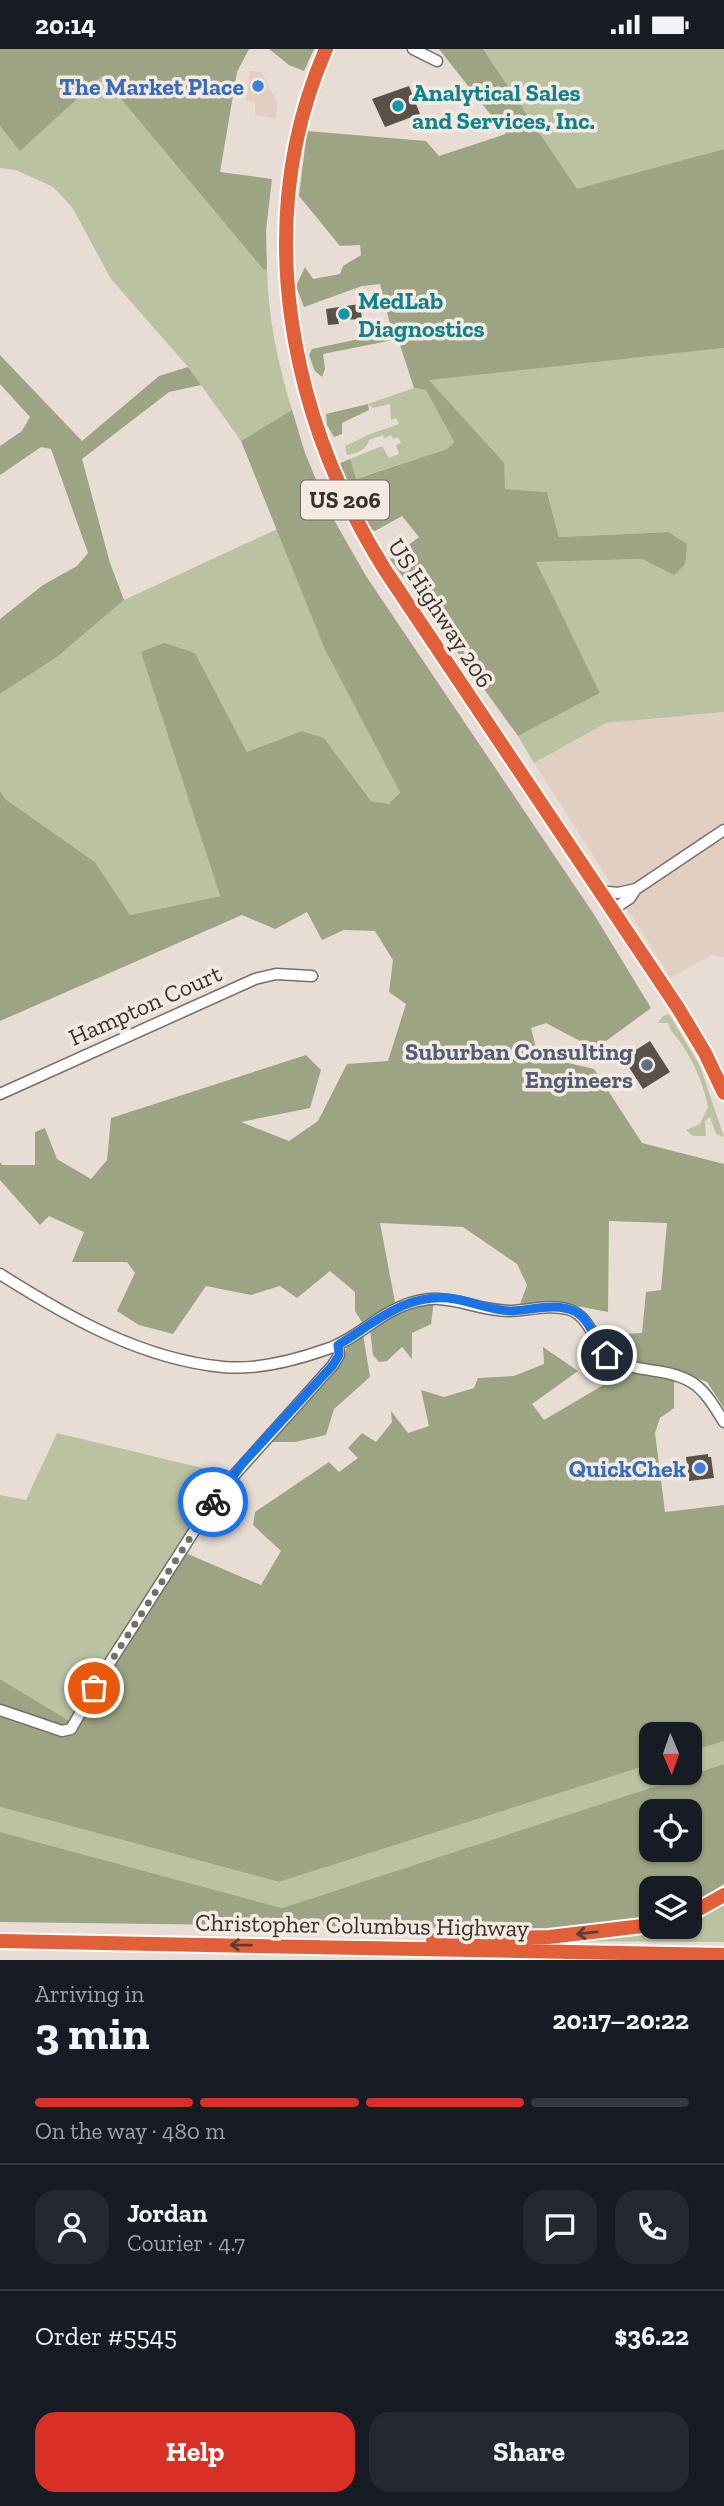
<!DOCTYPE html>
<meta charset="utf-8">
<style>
body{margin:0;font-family:"Zilla Slab",serif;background:#242831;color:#f1f3f6;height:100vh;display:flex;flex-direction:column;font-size:26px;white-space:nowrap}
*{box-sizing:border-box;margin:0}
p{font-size:23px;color:#9ea1a6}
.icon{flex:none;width:38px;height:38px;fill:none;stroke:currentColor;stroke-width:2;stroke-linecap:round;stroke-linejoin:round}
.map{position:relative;height:1911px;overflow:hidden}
.side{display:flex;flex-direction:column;background:#171b24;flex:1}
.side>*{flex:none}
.needle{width:46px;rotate:178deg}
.fabs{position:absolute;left:639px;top:1673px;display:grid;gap:14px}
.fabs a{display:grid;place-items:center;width:63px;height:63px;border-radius:14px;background:#171b24;box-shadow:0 2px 5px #0004;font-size:35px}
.pin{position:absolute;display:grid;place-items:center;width:60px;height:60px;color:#fff;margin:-30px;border:4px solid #fff;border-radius:50%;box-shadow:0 2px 7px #0007}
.courier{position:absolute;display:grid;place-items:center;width:70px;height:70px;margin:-35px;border:5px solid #1a73e8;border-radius:50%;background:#fff;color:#222;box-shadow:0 2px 9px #0007}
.headline em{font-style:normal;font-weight:700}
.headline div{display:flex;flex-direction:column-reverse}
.headline{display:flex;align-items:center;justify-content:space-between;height:119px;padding:0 35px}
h1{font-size:46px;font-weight:700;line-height:52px}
.bar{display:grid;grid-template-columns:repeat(4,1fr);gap:10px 7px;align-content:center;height:84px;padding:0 35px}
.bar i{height:9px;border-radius:5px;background:#363941}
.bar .active{background:#d93025}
.bar p{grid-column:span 4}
.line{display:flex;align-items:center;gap:18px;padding:0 35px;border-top:2px solid #363941}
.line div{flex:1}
.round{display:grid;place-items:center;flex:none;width:74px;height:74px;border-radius:21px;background:#242831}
.primary-button{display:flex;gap:14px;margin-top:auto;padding:14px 35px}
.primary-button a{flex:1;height:80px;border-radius:21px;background:#d93025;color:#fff;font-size:28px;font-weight:700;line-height:80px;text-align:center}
.primary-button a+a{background:#242831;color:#f1f3f6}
.status{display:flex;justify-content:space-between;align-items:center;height:49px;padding:0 35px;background:#171b24;direction:ltr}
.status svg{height:19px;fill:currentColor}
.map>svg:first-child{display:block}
.built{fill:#e1d0c2}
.green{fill:#bbc2a2}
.forest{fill:#9ca483;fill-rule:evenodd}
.building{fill:#5a5149}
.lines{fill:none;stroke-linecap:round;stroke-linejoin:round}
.minor-casing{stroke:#786e67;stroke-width:13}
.highway-casing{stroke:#fff;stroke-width:18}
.minor{stroke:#fff;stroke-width:10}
.highway{stroke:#e26039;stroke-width:14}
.oneway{stroke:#613e32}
.done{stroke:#746e69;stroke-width:7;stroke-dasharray:0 12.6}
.route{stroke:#1a73e8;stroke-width:9}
.shop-dot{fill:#3f7fe0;stroke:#f5eae1;stroke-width:2.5}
.culture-dot{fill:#0f9aa8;stroke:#f5eae1;stroke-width:2.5}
.service-dot{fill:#5c6f8a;stroke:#f5eae1;stroke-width:2.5}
.labels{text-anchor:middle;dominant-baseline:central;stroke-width:7;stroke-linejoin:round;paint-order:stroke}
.shield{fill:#f5eae1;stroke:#6f6964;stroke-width:2}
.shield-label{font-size:23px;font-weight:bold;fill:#36322f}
.shop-label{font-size:24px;font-weight:bold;fill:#366cbe;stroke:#f5eae1;text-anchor:end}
.culture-label{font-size:24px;font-weight:bold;fill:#0d838f;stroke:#f5eae1;text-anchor:start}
.street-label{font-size:24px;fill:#36322f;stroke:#f5eae1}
.service-label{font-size:24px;font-weight:bold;fill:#4e5e75;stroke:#f5eae1;text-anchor:end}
</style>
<div class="status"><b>20:14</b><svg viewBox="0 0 49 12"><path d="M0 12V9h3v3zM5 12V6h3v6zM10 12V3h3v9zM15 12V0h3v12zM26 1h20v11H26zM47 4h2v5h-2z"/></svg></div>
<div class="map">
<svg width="724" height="1911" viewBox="0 0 724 1911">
<rect width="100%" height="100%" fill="#e7ddd4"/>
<path class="built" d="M250 22 261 23 277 53 276 70 255 66V53L246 51Z
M724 663V908L711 906 671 929 534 714 606 674Z"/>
<path class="green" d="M483 0H724V100L577 141Z
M102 26 264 220H267C268 268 278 315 292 361L241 392 188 318 111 230 72 158 53 138 16 121 0 119V77L20 101Z
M724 299V663L606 674 534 714 518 687 600 644 535 513 642 510 674 526 668 483 559 488 547 443 505 440 428 330Z
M414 339 426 341 454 393 447 400 355 430 350 410 382 397 389 409 399 405 396 396 401 394 398 388 393 390 391 386 384 389 383 386 369 391C366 401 358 404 347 406L345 397 370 385 399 375 396 369 391 371 390 355 373 359 368 355Z
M277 480 325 601 400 742 389 756 371 752 324 689 302 682 247 703 195 604 142 603 220 847 130 866 95 813 4 750 0 742V645L57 608 124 551Z
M669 965 700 1017 724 1088 716 1085 710 1068 705 1072 706 1087H693L686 1081 700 1075 708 1058C704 1036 694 1014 683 997 678 988 671 985 668 974H658L663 967Z
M57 1384 235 1427 68 1671 0 1630V1446L26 1451Z
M724 1692V1715L282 1859 0 1783V1758L279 1833 651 1715V1724H690V1703Z
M724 1850V1893L530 1892 661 1878H690V1869Z"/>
<path class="forest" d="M0 0H249L237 23 220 123 272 130 266 181 267 220 264 221 102 27 20 102 0 77Z
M269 0H314L304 22 289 16Z
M439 0H483L577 140 724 100V299L429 331 504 414 505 440 547 443 559 488 668 483 687 495 685 515 674 526 642 510 536 513 600 644 518 687 390 510 419 488 402 467 375 482 370 480 342 434 336 416 350 410 356 430 447 400 454 393 426 341 414 339 398 290 323 305 325 320 322 328 315 322 309 306 312 300 392 283 380 235 362 237 304 258 296 237 305 218 313 230 340 225 343 217 361 206 360 196 340 197 299 147 307 82 426 92 439 107 506 85Z
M0 306 82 392 159 327 188 318 201 336 169 343 82 410 110 514 124 551 57 608 0 645V570L43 536 77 517 88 504 51 400 41 398 0 426V397L22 382 30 368 0 335Z
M368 355 369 361 342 374V385L334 388 327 376 326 365Z
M292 361 305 404 330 464 366 527 595 867 651 959 595 1000 546 974 531 979 538 1007 594 1020 642 1094 724 1115V1359L707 1333 674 1321V1359L660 1369 655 1384 665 1463 724 1456V1692L690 1703V1685H651V1715L279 1833 0 1758V1630L68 1671 183 1503 261 1536 281 1502 253 1476 255 1463 329 1413 339 1423 358 1409 348 1399 362 1384 376 1393 392 1373 391 1362 408 1384 429 1377 421 1341 444 1348 474 1339 478 1329 514 1327 544 1315 543 1298 578 1322 532 1355 544 1371 634 1318 603 1286 642 1284 646 1243 661 1241 667 1174 609 1172 608 1263 556 1253 519 1258 527 1236 517 1215 463 1178 380 1174 395 1253 362 1273 355 1262V1243L330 1222 297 1249 280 1237 251 1246 206 1237 173 1285 139 1276 117 1262 135 1224 127 1213H72L84 1183 49 1167 40 1176 0 1131V1113L2 1116H35V1083L45 1079 57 1110 91 1130 107 1111 111 1069 306 1006 321 1021 310 1059 241 1073 289 1092 318 1072 347 1015 388 1012 406 955 389 943 393 911 375 882 344 881 322 891 307 863 275 880 242 866 0 972V742L5 750 95 813 130 866 220 847 141 603 164 594 195 604 247 703 302 682 324 689 371 752 389 755 400 743 325 601 241 392Z
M434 1252 431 1275 412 1284V1310L402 1298 387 1312 379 1313 373 1306 370 1280 401 1262Z
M363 1285 370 1328 334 1360 326 1386 295 1393H269L336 1321 350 1292Z
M724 1715V1835L690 1857V1839H651V1869L646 1871 547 1880 0 1873V1783L282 1859ZM651 1762H690V1801H651Z"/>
<path class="building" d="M409 37 420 65 385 78 372 50Z
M360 255 362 270 338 271 339 275 328 276 326 260Z
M650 992 670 1023 643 1040 623 1009Z
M708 1405V1408H711L714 1429 689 1432 686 1408Z"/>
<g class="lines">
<defs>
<path id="minor" d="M413 0 437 12
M599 842 618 844 636 840 724 781
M612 861 630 849 636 840
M0 1045 255 930 276 925 312 927
M0 1225C68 1268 141 1310 223 1318 256 1321 296 1311 327 1300 354 1291 374 1269 400 1258 446 1238 466 1261 509 1262 527 1262 548 1255 567 1260 593 1266 594 1303 620 1314 632 1319 644 1320 656 1322 697 1328 704 1341 724 1373
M0 1661 62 1682 71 1680 107 1618 219 1443 333 1316 339 1306 338 1296"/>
<path id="highway" d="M326 0C251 172 288 366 385 521L678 959 705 1004 724 1044
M690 1865 724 1846
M433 1891 549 1888 651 1876
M0 1892 724 1906"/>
</defs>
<use href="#minor" class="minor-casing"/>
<use href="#highway" class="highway-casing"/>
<use href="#minor" class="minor"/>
<use href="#highway" class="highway"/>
</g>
<defs><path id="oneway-shaft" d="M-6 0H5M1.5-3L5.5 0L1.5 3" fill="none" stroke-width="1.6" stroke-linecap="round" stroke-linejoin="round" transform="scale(1.75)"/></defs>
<g class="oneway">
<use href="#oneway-shaft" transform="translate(587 1884) rotate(174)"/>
<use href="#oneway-shaft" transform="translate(241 1896) rotate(-179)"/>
</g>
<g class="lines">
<path class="done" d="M94 1639 213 1453"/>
<path class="route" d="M213 1453 243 1414 333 1316 339 1306 338 1296C375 1274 407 1242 455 1250 474 1253 492 1262 512 1262 532 1261 557 1253 576 1263 590 1271 596 1294 607 1306"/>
</g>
<g class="shop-dot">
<circle cx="258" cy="37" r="7"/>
<circle cx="700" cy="1419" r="7"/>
</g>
<g class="culture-dot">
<circle cx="398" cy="57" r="7"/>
<circle cx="344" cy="265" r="7"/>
</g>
<circle class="service-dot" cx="647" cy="1016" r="7"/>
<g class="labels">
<rect class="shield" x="301" y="431.5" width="88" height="39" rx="5"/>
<g class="shield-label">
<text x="345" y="451">US 206</text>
</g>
<g class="shop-label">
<text x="244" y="37">The Market Place</text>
<text x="686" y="1419">QuickChek</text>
</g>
<g class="culture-label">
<text x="412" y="43">Analytical Sales<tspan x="412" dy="28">and Services, Inc.</tspan></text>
<text x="358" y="251">MedLab<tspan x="358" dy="28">Diagnostics</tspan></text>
</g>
<g class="street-label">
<text transform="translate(441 564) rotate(57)">US Highway 206</text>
<text transform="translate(145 956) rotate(-24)">Hampton Court</text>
<text transform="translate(362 1876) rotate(1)">Christopher Columbus Highway</text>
</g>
<g class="service-label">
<text x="633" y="1002">Suburban Consulting<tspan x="633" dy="28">Engineers</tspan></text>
</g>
</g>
</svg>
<div class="fabs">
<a><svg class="needle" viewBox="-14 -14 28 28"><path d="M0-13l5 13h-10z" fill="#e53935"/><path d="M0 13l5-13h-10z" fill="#9ea1a6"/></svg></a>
<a><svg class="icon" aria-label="locate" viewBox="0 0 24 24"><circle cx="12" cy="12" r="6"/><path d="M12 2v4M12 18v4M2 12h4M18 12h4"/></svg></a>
<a><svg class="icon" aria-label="layers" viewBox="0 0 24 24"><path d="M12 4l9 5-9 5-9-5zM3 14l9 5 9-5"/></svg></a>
</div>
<div class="pin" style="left:94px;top:1639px;background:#ea580c"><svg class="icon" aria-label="bag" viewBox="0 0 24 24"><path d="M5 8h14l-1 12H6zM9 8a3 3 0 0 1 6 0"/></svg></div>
<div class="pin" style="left:607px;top:1306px;background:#1f2937"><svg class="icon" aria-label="home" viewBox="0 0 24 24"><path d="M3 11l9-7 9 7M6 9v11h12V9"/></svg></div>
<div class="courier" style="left:213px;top:1453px"><svg class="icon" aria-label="bike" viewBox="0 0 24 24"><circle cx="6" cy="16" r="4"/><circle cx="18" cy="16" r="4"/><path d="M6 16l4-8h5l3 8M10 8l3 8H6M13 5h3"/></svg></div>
</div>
<section class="side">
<div class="headline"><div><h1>3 min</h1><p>Arriving in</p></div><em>20:17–20:22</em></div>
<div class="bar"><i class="active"></i><i class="active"></i><i class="active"></i><i></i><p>On the way · 480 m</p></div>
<div class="line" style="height:126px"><a class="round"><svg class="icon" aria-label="person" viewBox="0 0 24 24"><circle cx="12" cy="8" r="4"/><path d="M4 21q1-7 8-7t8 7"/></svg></a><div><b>Jordan</b><p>Courier · 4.7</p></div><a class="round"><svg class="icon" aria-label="chat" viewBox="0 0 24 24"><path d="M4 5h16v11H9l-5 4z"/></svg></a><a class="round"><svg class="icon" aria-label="phone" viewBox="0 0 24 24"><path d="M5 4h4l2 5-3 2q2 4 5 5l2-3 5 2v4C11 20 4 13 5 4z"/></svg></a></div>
<div class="line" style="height:91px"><div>Order #5545</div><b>$36.22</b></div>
<div class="primary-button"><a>Help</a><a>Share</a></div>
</section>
